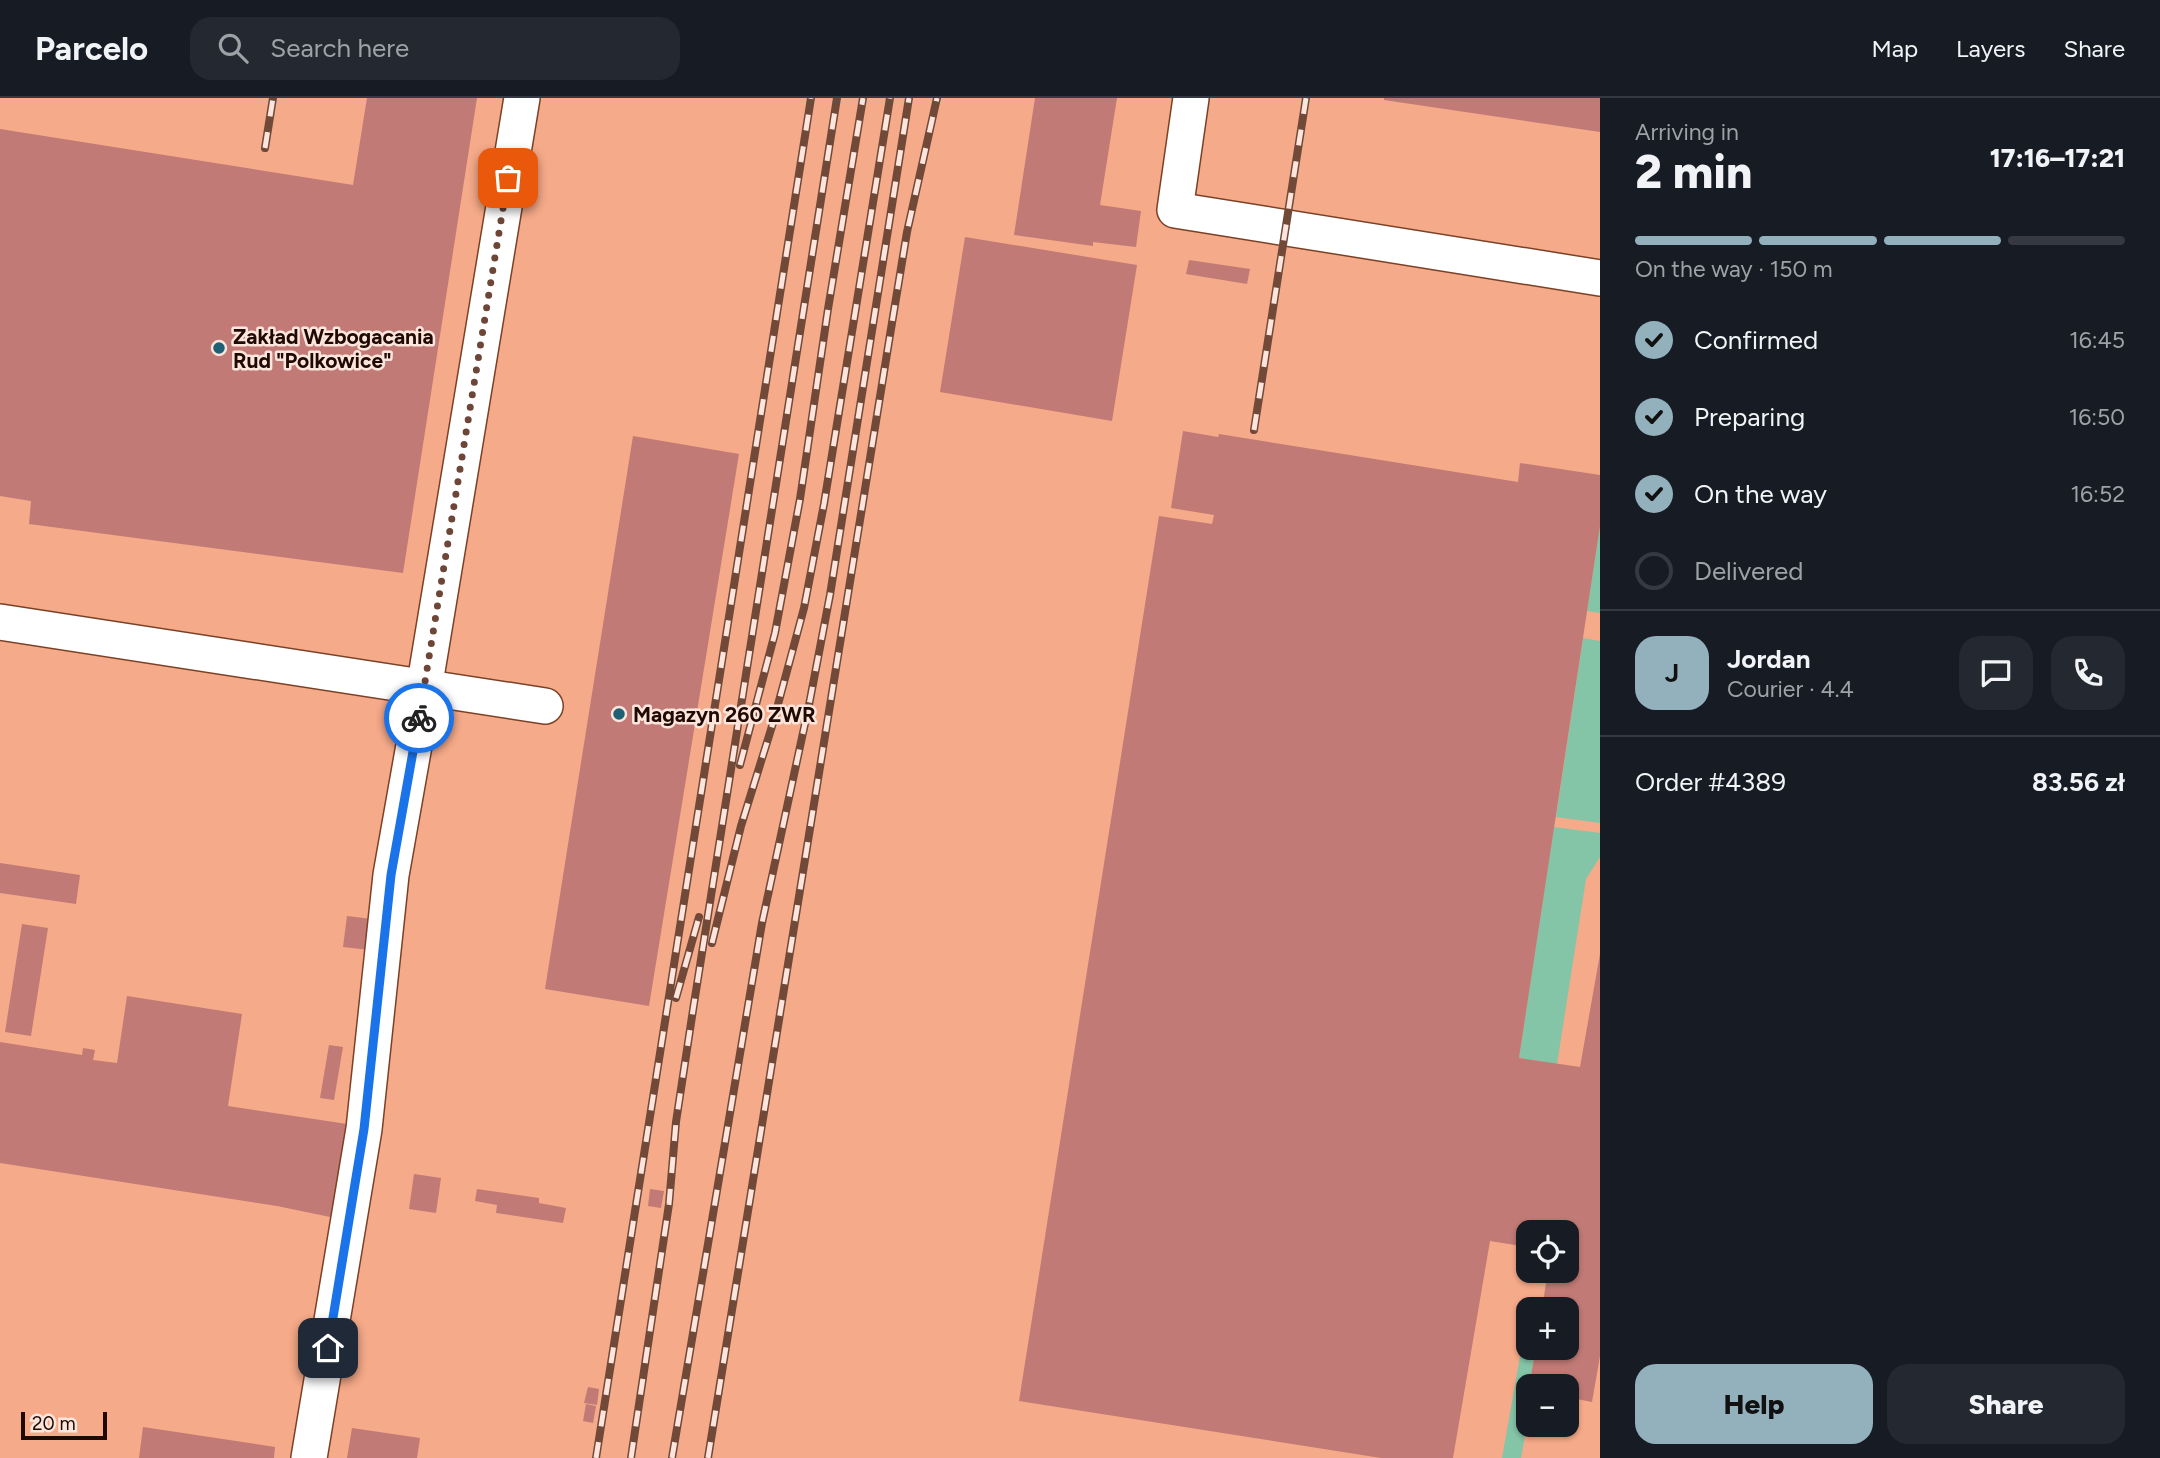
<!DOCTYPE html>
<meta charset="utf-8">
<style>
body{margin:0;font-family:Figtree,sans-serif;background:#242831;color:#f1f3f6;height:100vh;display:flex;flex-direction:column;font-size:26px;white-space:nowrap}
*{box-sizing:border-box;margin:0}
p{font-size:23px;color:#9ea1a6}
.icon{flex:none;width:38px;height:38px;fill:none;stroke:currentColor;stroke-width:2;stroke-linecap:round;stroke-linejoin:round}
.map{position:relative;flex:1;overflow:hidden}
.panel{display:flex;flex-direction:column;background:#171b24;width:560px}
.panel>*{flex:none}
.tools{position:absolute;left:1516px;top:1122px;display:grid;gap:14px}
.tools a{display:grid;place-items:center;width:63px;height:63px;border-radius:14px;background:#171b24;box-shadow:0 2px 5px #0004;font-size:35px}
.scale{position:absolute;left:21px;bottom:18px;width:86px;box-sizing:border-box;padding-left:7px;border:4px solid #200901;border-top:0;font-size:19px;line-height:24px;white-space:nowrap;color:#200901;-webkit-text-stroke:5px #fbe5dc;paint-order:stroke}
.pin{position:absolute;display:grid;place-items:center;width:60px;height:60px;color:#fff;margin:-30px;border-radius:14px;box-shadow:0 4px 10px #0006}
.courier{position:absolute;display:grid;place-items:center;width:70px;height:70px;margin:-35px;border:5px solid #1a73e8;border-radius:50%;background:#fff;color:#222;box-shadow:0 2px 9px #0007}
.summary em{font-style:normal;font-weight:800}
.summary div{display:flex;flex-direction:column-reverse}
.summary{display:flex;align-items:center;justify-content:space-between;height:119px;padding:0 35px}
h1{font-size:46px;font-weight:800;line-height:52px}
.bar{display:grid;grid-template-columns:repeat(4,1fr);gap:10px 7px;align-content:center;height:84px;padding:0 35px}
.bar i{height:9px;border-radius:5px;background:#363941}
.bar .on{background:#93b1bc}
.bar p{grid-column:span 4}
.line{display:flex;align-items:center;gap:18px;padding:0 35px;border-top:2px solid #363941}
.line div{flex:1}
.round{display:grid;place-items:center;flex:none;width:74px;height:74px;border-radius:21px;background:#242831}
ol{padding:0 35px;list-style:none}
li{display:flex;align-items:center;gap:21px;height:77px}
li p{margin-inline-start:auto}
li .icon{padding:7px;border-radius:50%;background:#93b1bc;color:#111;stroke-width:4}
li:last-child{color:#9ea1a6}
li i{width:38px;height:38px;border:4px solid #363941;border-radius:50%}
.button{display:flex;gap:14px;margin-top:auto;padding:14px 35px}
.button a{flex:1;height:80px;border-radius:21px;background:#93b1bc;color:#111;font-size:28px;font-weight:800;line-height:80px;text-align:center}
.button a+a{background:#242831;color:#f1f3f6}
header{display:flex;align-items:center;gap:42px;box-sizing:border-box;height:98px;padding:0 35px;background:#171b24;border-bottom:2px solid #363941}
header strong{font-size:33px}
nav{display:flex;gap:38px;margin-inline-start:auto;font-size:24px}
.search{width:490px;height:63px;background:#242831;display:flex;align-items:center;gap:18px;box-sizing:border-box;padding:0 24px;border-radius:21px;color:#9ea1a6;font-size:26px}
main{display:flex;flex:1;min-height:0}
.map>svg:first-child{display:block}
.built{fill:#f5aa89;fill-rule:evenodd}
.green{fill:#84c4a7}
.building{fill:#c17a75}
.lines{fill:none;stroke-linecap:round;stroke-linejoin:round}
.minor-casing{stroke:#7b4126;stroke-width:38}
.minor{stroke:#fff;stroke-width:35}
.rail-casing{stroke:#714939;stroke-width:8}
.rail{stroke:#fbe5dc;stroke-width:5;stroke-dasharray:16;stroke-linecap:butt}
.done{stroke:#6d4637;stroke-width:7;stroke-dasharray:0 12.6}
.route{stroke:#1a73e8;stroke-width:9}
.poi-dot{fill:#206075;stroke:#fbe5dc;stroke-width:2.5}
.labels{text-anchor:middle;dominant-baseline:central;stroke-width:5;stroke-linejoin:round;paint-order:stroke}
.poi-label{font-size:21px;font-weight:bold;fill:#200901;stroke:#fbe5dc;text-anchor:start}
</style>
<header>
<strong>Parcelo</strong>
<div class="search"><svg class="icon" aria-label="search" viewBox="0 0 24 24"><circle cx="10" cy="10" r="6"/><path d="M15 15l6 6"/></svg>Search here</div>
<nav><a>Map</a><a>Layers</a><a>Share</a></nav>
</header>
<main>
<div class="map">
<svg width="1600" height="1360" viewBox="0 0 1600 1360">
<rect width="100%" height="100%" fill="#fcb89a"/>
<path class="built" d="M0 0H1600V1360H0ZM1528 1134H1566V1172H1528ZM1528 1211H1566V1250H1528ZM1528 1288H1566V1326H1528Z"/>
<path class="green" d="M1600 428V515L1587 513Z
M1583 540 1600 543V725L1556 719Z
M1554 729 1600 735V759L1586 781 1557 966 1519 960Z
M1524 1236 1528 1237V1250H1536L1529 1288H1528V1322L1521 1360H1502Z"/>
<path class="building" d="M367 0H477L403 475 29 426 31 403 0 398V31L353 87Z
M1035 0H1117L1100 107 1141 113 1136 149 1093 144V148L1014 137Z
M1384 0H1600V34L1384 2Z
M965 139 1137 167 1112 323 940 294Z
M1189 162 1250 171 1247 186 1186 176Z
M1183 333 1218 339 1219 336 1518 384 1520 365 1600 377V428L1519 960 1580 969 1600 856V1258L1592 1304 1566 1299V1288H1529L1536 1250H1566V1211H1542L1548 1172H1566V1134H1528V1149L1490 1143 1453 1360H1381L1019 1303 1159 418 1212 426 1214 417 1171 410Z
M633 338 739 356 649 908 545 891Z
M0 765 80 777 76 806 0 795Z
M347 818 372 821 369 852 343 849Z
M22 826 48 830 31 938 5 934Z
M127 898 242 916 228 1008 347 1026 339 1076 335 1120 277 1108 0 1065V944L82 957 83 950 95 952 93 962 117 965Z
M329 947 343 949 334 1002 320 1000Z
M414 1076 441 1080 436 1115 409 1111Z
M477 1091 539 1100V1105L566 1110 563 1125 496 1115 497 1107 475 1103Z
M650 1091 664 1093 661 1110 648 1108Z
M588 1289 599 1291 597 1307 584 1305Z
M586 1306 596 1308 593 1325 583 1323Z
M143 1329 275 1349 274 1360H139Z
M352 1330 420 1340 417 1360H347Z"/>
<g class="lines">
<defs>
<path id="minor" d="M1191 0 1175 112 1600 180
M0 524 545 608
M309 1360 364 1031 391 777 424 591 522 0"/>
</defs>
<use href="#minor" class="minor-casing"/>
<use href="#minor" class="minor"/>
<defs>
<path id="rail" d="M265 50 273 0
M1254 332 1306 0
M740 667 775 535 800 401 828 211 863 0
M712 845 741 728 773 625 804 510 824 406 890 0
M676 900 699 819
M596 1360 811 0
M631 1360 669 1106 676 1024 693 912 837 0
M672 1360 762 825 809 607 830 497 909 0
M708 1360 890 237 907 134 937 0"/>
</defs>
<use href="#rail" class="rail-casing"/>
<use href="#rail" class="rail"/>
</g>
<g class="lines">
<path class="done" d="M419 620 508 80"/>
<path class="route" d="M328 1250 364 1031 391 777 419 620"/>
</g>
<g class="poi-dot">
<circle cx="219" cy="250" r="7"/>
<circle cx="619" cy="616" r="7"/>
</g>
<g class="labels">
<g class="poi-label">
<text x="233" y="238">Zakład Wzbogacania<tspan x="233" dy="24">Rud "Polkowice"</tspan></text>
<text x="633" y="616">Magazyn 260 ZWR</text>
</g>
</g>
</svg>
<div class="tools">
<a><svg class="icon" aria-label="locate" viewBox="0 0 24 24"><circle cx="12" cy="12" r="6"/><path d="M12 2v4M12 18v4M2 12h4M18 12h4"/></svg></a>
<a>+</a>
<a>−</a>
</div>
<div class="scale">20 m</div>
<div class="pin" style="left:508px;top:80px;background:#ea580c"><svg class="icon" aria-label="bag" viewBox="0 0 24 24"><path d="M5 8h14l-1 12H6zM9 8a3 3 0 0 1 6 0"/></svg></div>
<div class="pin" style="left:328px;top:1250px;background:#1f2937"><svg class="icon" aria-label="home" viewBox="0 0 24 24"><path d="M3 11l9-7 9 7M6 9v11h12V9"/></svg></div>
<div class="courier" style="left:419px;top:620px"><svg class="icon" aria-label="bike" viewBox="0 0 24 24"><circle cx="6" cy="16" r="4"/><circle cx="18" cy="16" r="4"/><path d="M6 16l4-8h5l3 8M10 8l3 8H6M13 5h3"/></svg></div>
</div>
<section class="panel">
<div class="summary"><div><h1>2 min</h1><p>Arriving in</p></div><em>17:16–17:21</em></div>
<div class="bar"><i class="on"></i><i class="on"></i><i class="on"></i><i></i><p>On the way · 150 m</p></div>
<ol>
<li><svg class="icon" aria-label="check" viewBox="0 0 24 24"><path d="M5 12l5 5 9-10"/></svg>Confirmed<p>16:45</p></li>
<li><svg class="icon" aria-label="check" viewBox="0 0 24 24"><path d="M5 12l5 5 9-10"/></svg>Preparing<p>16:50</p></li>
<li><svg class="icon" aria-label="check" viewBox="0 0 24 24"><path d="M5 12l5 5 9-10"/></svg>On the way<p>16:52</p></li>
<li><i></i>Delivered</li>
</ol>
<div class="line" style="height:126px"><b class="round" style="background:#93b1bc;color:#111">J</b><div><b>Jordan</b><p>Courier · 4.4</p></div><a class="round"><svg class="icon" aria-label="chat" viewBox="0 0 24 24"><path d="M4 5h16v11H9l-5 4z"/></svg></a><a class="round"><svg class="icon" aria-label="phone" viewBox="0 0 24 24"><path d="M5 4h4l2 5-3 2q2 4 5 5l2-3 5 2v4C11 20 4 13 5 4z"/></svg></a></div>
<div class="line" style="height:91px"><div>Order #4389</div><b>83.56 zł</b></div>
<div class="button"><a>Help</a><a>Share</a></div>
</section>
</main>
